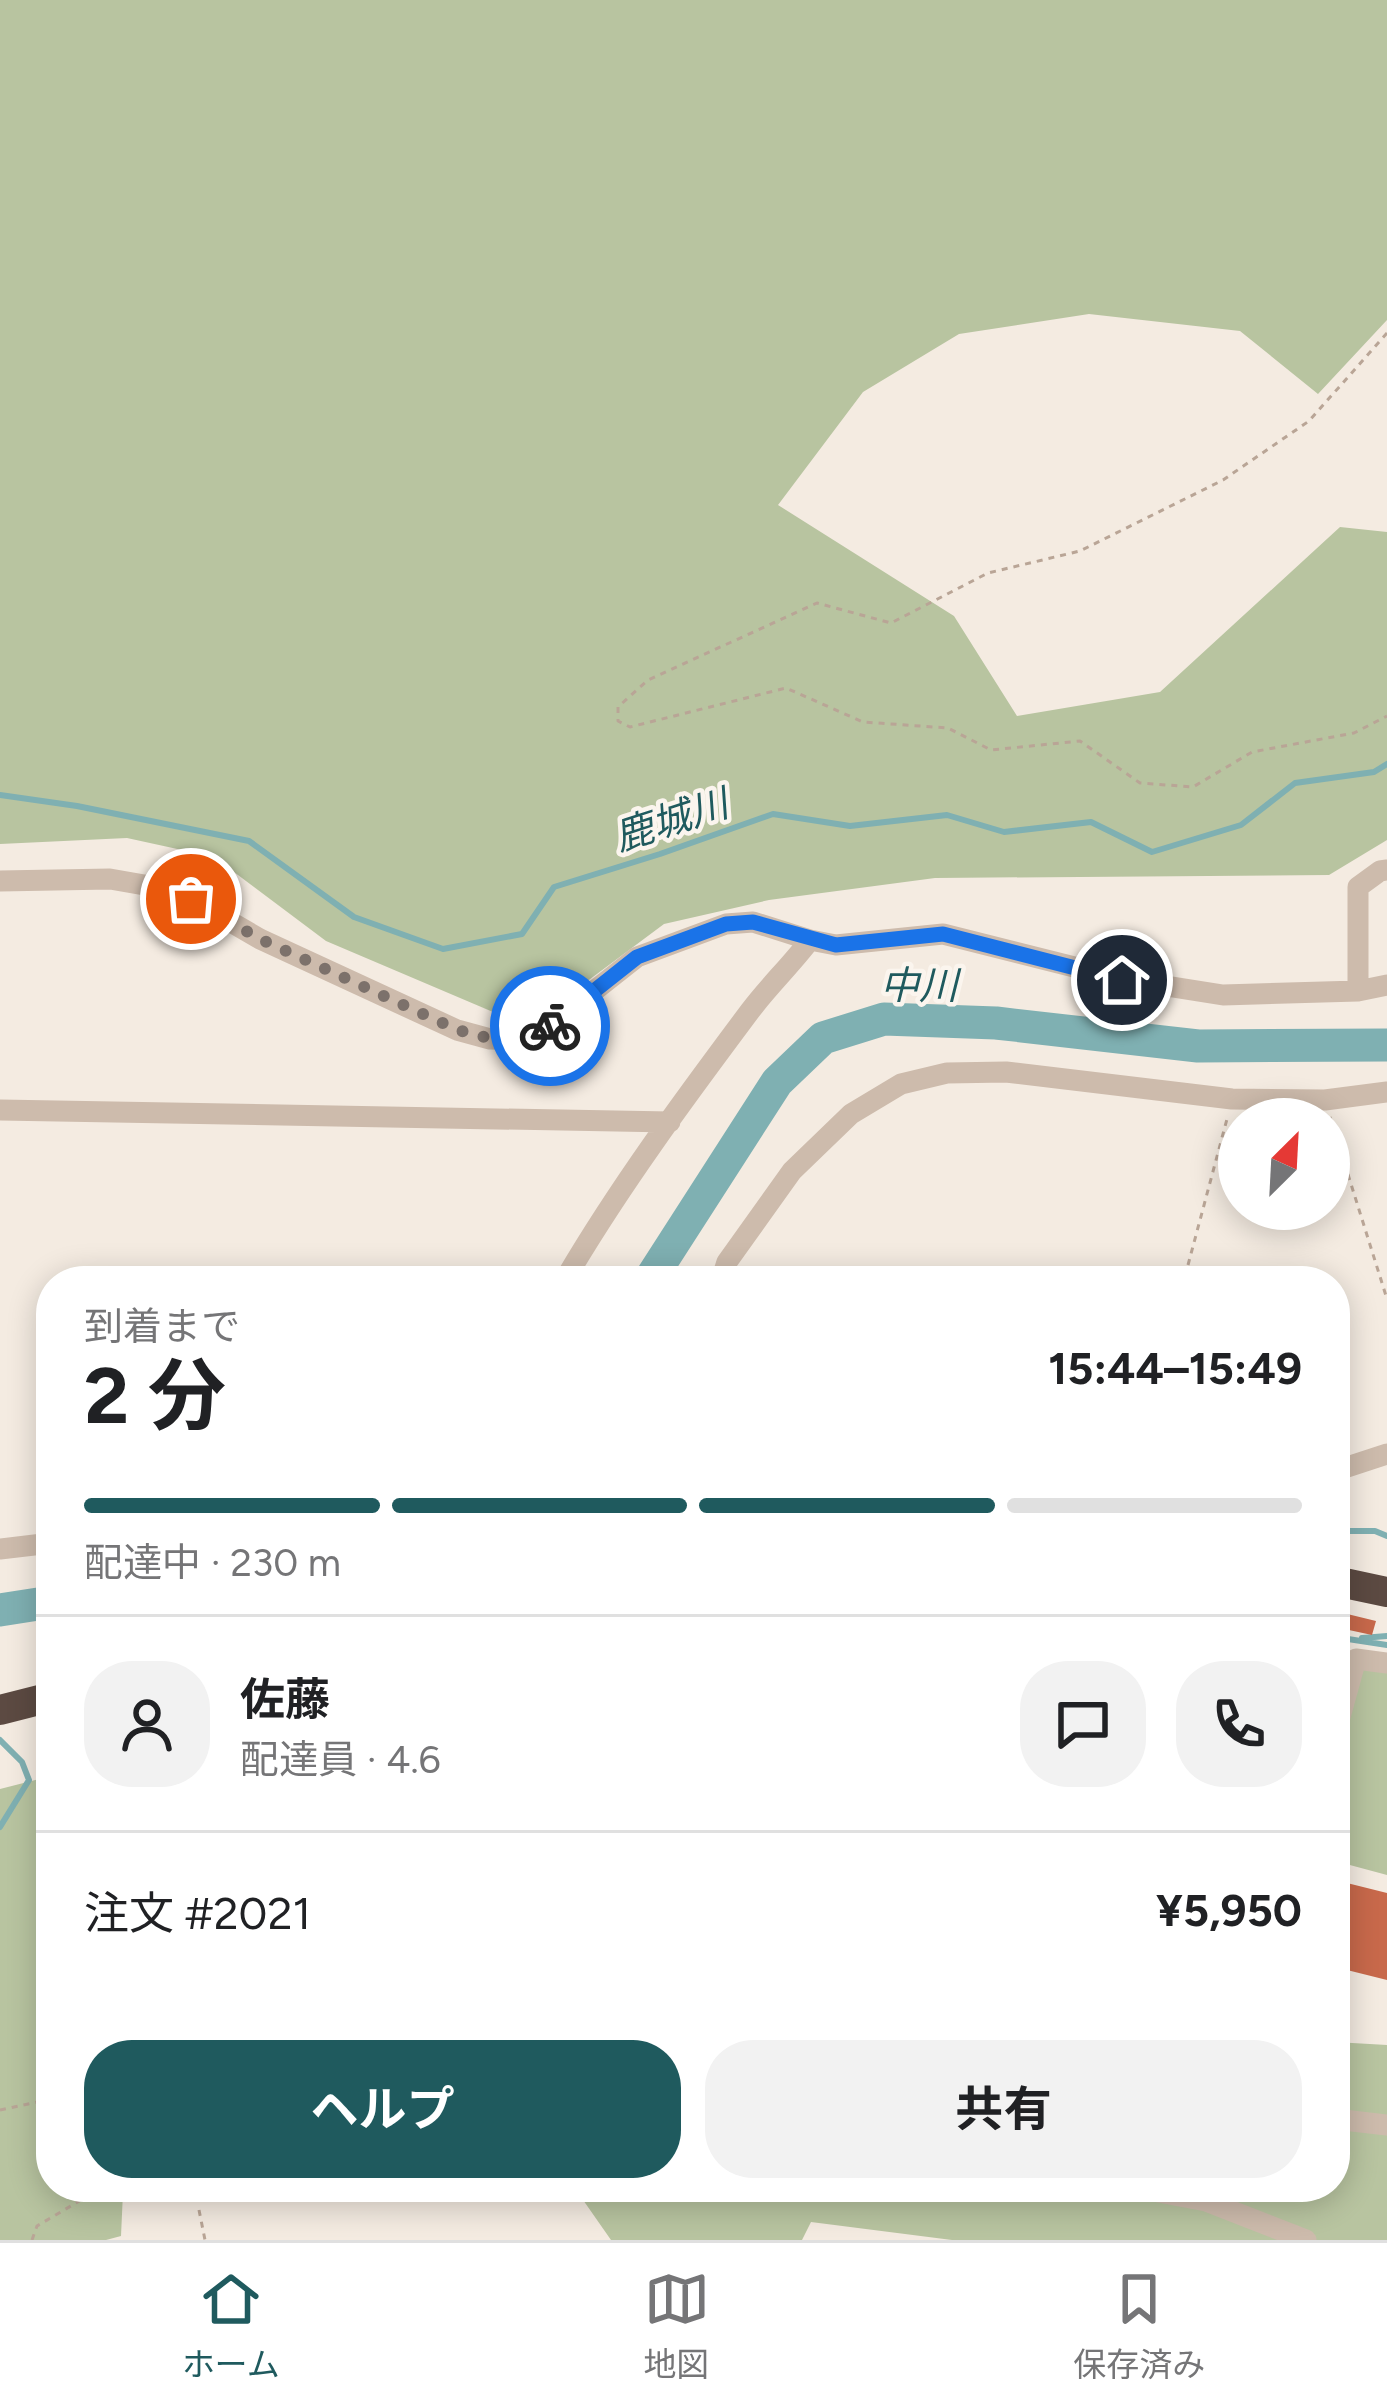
<!DOCTYPE html>
<html lang="ja">
<meta charset="utf-8">
<style>
body{margin:0;font-family:Figtree,"Noto Sans JP",sans-serif;background:#f2f2f2;color:#202124;height:100vh;display:flex;flex-direction:column;font-size:45px;white-space:nowrap}
*{box-sizing:border-box;margin:0}
p{font-size:39px;color:#757577}
.icon{flex:none;width:66px;height:66px;fill:none;stroke:currentColor;stroke-width:2;stroke-linecap:round;stroke-linejoin:round}
.map{position:relative;flex:1;overflow:hidden}
.sheet{position:absolute;left:36px;top:1266px;width:1314px;height:936px;display:flex;flex-direction:column;background:#fff;border-radius:48px;box-shadow:0 6px 30px #0003}
.sheet>*{flex:none}
.needle{width:78px;rotate:24deg}
.buttons{position:absolute;left:1218px;top:1098px;display:grid;gap:24px}
.buttons a{display:grid;place-items:center;width:132px;height:132px;border-radius:50%;background:#fff;box-shadow:0 6px 30px #0003;font-size:60px}
.pin{position:absolute;display:grid;place-items:center;width:102px;height:102px;color:#fff;margin:-51px;border:6px solid #fff;border-radius:50%;box-shadow:0 3px 12px #0007}
.courier{position:absolute;display:grid;place-items:center;width:120px;height:120px;margin:-60px;border:9px solid #1a73e8;border-radius:50%;background:#fff;color:#222;box-shadow:0 3px 15px #0007}
.headline em{font-style:normal;font-weight:700}
.headline div{display:flex;flex-direction:column-reverse}
.headline{display:flex;align-items:center;justify-content:space-between;height:204px;padding:0 48px}
h1{font-size:78px;font-weight:700;line-height:90px}
.bar{display:grid;grid-template-columns:repeat(4,1fr);gap:18px 12px;align-content:center;height:144px;padding:0 48px}
.bar i{height:15px;border-radius:9px;background:#e0e0e0}
.bar .current{background:#1f5a5e}
.bar p{grid-column:span 4}
.line{display:flex;align-items:center;gap:30px;padding:0 48px;border-top:3px solid #e0e0e0}
.line div{flex:1}
.round{display:grid;place-items:center;flex:none;width:126px;height:126px;border-radius:48px;background:#f2f2f2}
.button{display:flex;gap:24px;margin-top:auto;padding:24px 48px}
.button a{flex:1;height:138px;border-radius:48px;background:#1f5a5e;color:#fff;font-size:48px;font-weight:700;line-height:138px;text-align:center}
.button a+a{background:#f2f2f2;color:#202124}
.tabs{display:flex;justify-content:space-around;align-items:center;height:168px;border-top:3px solid #e0e0e0;background:#fff;font-size:33px;color:#757577}
.tabs a{display:grid;justify-items:center;gap:6px}
.tabs .current{color:#1f5a5e}
.map>svg:first-child{display:block}
.green{fill:#b8c4a0}
.lines{fill:none;stroke-linecap:round;stroke-linejoin:round}
.stream{stroke:#7fb0b2;stroke-width:6}
.river{stroke:#7fb0b2;stroke-width:33}
.building{fill:#c8694b}
.path{stroke:#b9a596;stroke-width:3;stroke-dasharray:6 6;stroke-linecap:butt}
.minor{stroke:#cdbbac;stroke-width:21}
.highway{stroke:#5c4a42;stroke-width:30}
.done{stroke:#7c716b;stroke-width:12;stroke-dasharray:0 21.6}
.route{stroke:#1a73e8;stroke-width:15}
.labels{text-anchor:middle;dominant-baseline:central;stroke-width:9;stroke-linejoin:round;paint-order:stroke}
.water-label{font-size:39px;font-style:italic;fill:#1f5a5e;stroke:#fbf5ee}
</style>
<div class="map">
<svg width="1387" height="2240" viewBox="0 0 1387 2240">
<rect width="100%" height="100%" fill="#f4ebe1"/>
<path class="green" d="M0 0H1387V320L1318 394 1240 331 1089 314 959 334 863 392 778 505 954 616 1017 716 1160 692 1340 527 1387 532V840L1329 875 935 878 769 900 664 924 562 1000 493 1012 326 941 214 857 127 838 0 844Z
M1361 1666 1387 1671V1875L1335 1861V1756Z
M51 1776V2187H130L123 2192 121 2236 106 2240H0V1789Z
M1335 2042 1387 2045V2240H952L811 2222 802 2240H611L574 2187H1335Z"/>
<g class="lines">
<path class="stream" d="M0 795 77 806 249 841 354 917 443 949 522 934 554 887 660 854 773 814 850 826 947 815 1004 832 1091 822 1152 852 1241 825 1295 783 1374 772 1387 764
M1335 1531H1375L1387 1536
M1335 1637 1387 1645
M1362 1638 1387 1636
M0 1740 22 1762 29 1780 0 1827"/>
<path class="river" d="M649 1281 777 1082 823 1038 884 1019 996 1023 1198 1046 1387 1045
M0 1610 51 1602"/>
</g>
<path class="building" d="M1335 1611 1376 1621 1372 1635 1335 1627Z
M1335 1880 1387 1893V1980L1335 1967Z"/>
<g class="lines">
<path class="path" d="M1387 333 1309 421 1223 480 1080 551 988 573 891 623 817 603 648 680 618 707V721L630 727 786 688 863 722 948 728 991 750 1080 741 1140 783 1193 787 1252 752 1354 733 1387 716
M1330 1117 1387 1299
M1188 1265 1227 1119
M0 2110 51 2099
M199 2210 205 2240
M32 2240 37 2226 103 2187"/>
<path class="minor" d="M0 881 110 879 150 886 191 899 260 939 457 1030 490 1039 523 1040 542 1032 637 957 726 924 753 922 810 940
M1358 991V887L1380 871 1387 870
M0 1110 670 1122
M564 1281C619 1187 685 1098 750 1011 768 987 791 965 810 940L836 945 943 934 1122 979 1223 995 1358 991 1387 985
M721 1281 727 1262 792 1171 851 1114 901 1084 947 1073 1006 1072 1232 1099 1325 1100 1387 1092
M1335 1471 1387 1454
M0 1549 51 1543
M1335 1735 1356 1659 1387 1663
M1335 2119 1387 2125
M1132 2187 1206 2201 1306 2240"/>
<path class="highway" d="M1335 1581 1387 1592
M0 1710 51 1697"/>
</g>
<g class="lines">
<path class="done" d="M191 899 260 939 458 1030C489 1039 522 1048 550 1026"/>
<path class="route" d="M550 1026 637 957 726 924 753 922 836 945 943 934 1122 980"/>
</g>
<g class="labels">
<g class="water-label">
<text transform="translate(671 820) rotate(-18)">鹿城川</text>
<text x="919" y="985">中川</text>
</g>
</g>
</svg>
<div class="buttons">
<a><svg class="needle" viewBox="-14 -14 28 28"><path d="M0-13l5 13h-10z" fill="#e53935"/><path d="M0 13l5-13h-10z" fill="#757577"/></svg></a>
</div>
<div class="pin" style="left:191px;top:899px;background:#ea580c"><svg class="icon" aria-label="bag" viewBox="0 0 24 24"><path d="M5 8h14l-1 12H6zM9 8a3 3 0 0 1 6 0"/></svg></div>
<div class="pin" style="left:1122px;top:980px;background:#1f2937"><svg class="icon" aria-label="home" viewBox="0 0 24 24"><path d="M3 11l9-7 9 7M6 9v11h12V9"/></svg></div>
<div class="courier" style="left:550px;top:1026px"><svg class="icon" aria-label="bike" viewBox="0 0 24 24"><circle cx="6" cy="16" r="4"/><circle cx="18" cy="16" r="4"/><path d="M6 16l4-8h5l3 8M10 8l3 8H6M13 5h3"/></svg></div>
<section class="sheet">
<div class="headline"><div><h1>2 分</h1><p>到着まで</p></div><em>15:44–15:49</em></div>
<div class="bar"><i class="current"></i><i class="current"></i><i class="current"></i><i></i><p>配達中 · 230 m</p></div>
<div class="line" style="height:216px"><a class="round"><svg class="icon" aria-label="person" viewBox="0 0 24 24"><circle cx="12" cy="8" r="4"/><path d="M4 21q1-7 8-7t8 7"/></svg></a><div><b>佐藤</b><p>配達員 · 4.6</p></div><a class="round"><svg class="icon" aria-label="chat" viewBox="0 0 24 24"><path d="M4 5h16v11H9l-5 4z"/></svg></a><a class="round"><svg class="icon" aria-label="phone" viewBox="0 0 24 24"><path d="M5 4h4l2 5-3 2q2 4 5 5l2-3 5 2v4C11 20 4 13 5 4z"/></svg></a></div>
<div class="line" style="height:156px"><div>注文 #2021</div><b>¥5,950</b></div>
<div class="button"><a>ヘルプ</a><a>共有</a></div>
</section>
</div>
<nav class="tabs">
<a class="current"><svg class="icon" aria-label="home" viewBox="0 0 24 24"><path d="M3 11l9-7 9 7M6 9v11h12V9"/></svg>ホーム</a>
<a><svg class="icon" aria-label="map" viewBox="0 0 24 24"><path d="M3 6l6-2 6 2 6-2v14l-6 2-6-2-6 2zM9 4v14M15 6v14"/></svg>地図</a>
<a><svg class="icon" aria-label="saved" viewBox="0 0 24 24"><path d="M7 4h10v16l-5-4-5 4z"/></svg>保存済み</a>
</nav>
